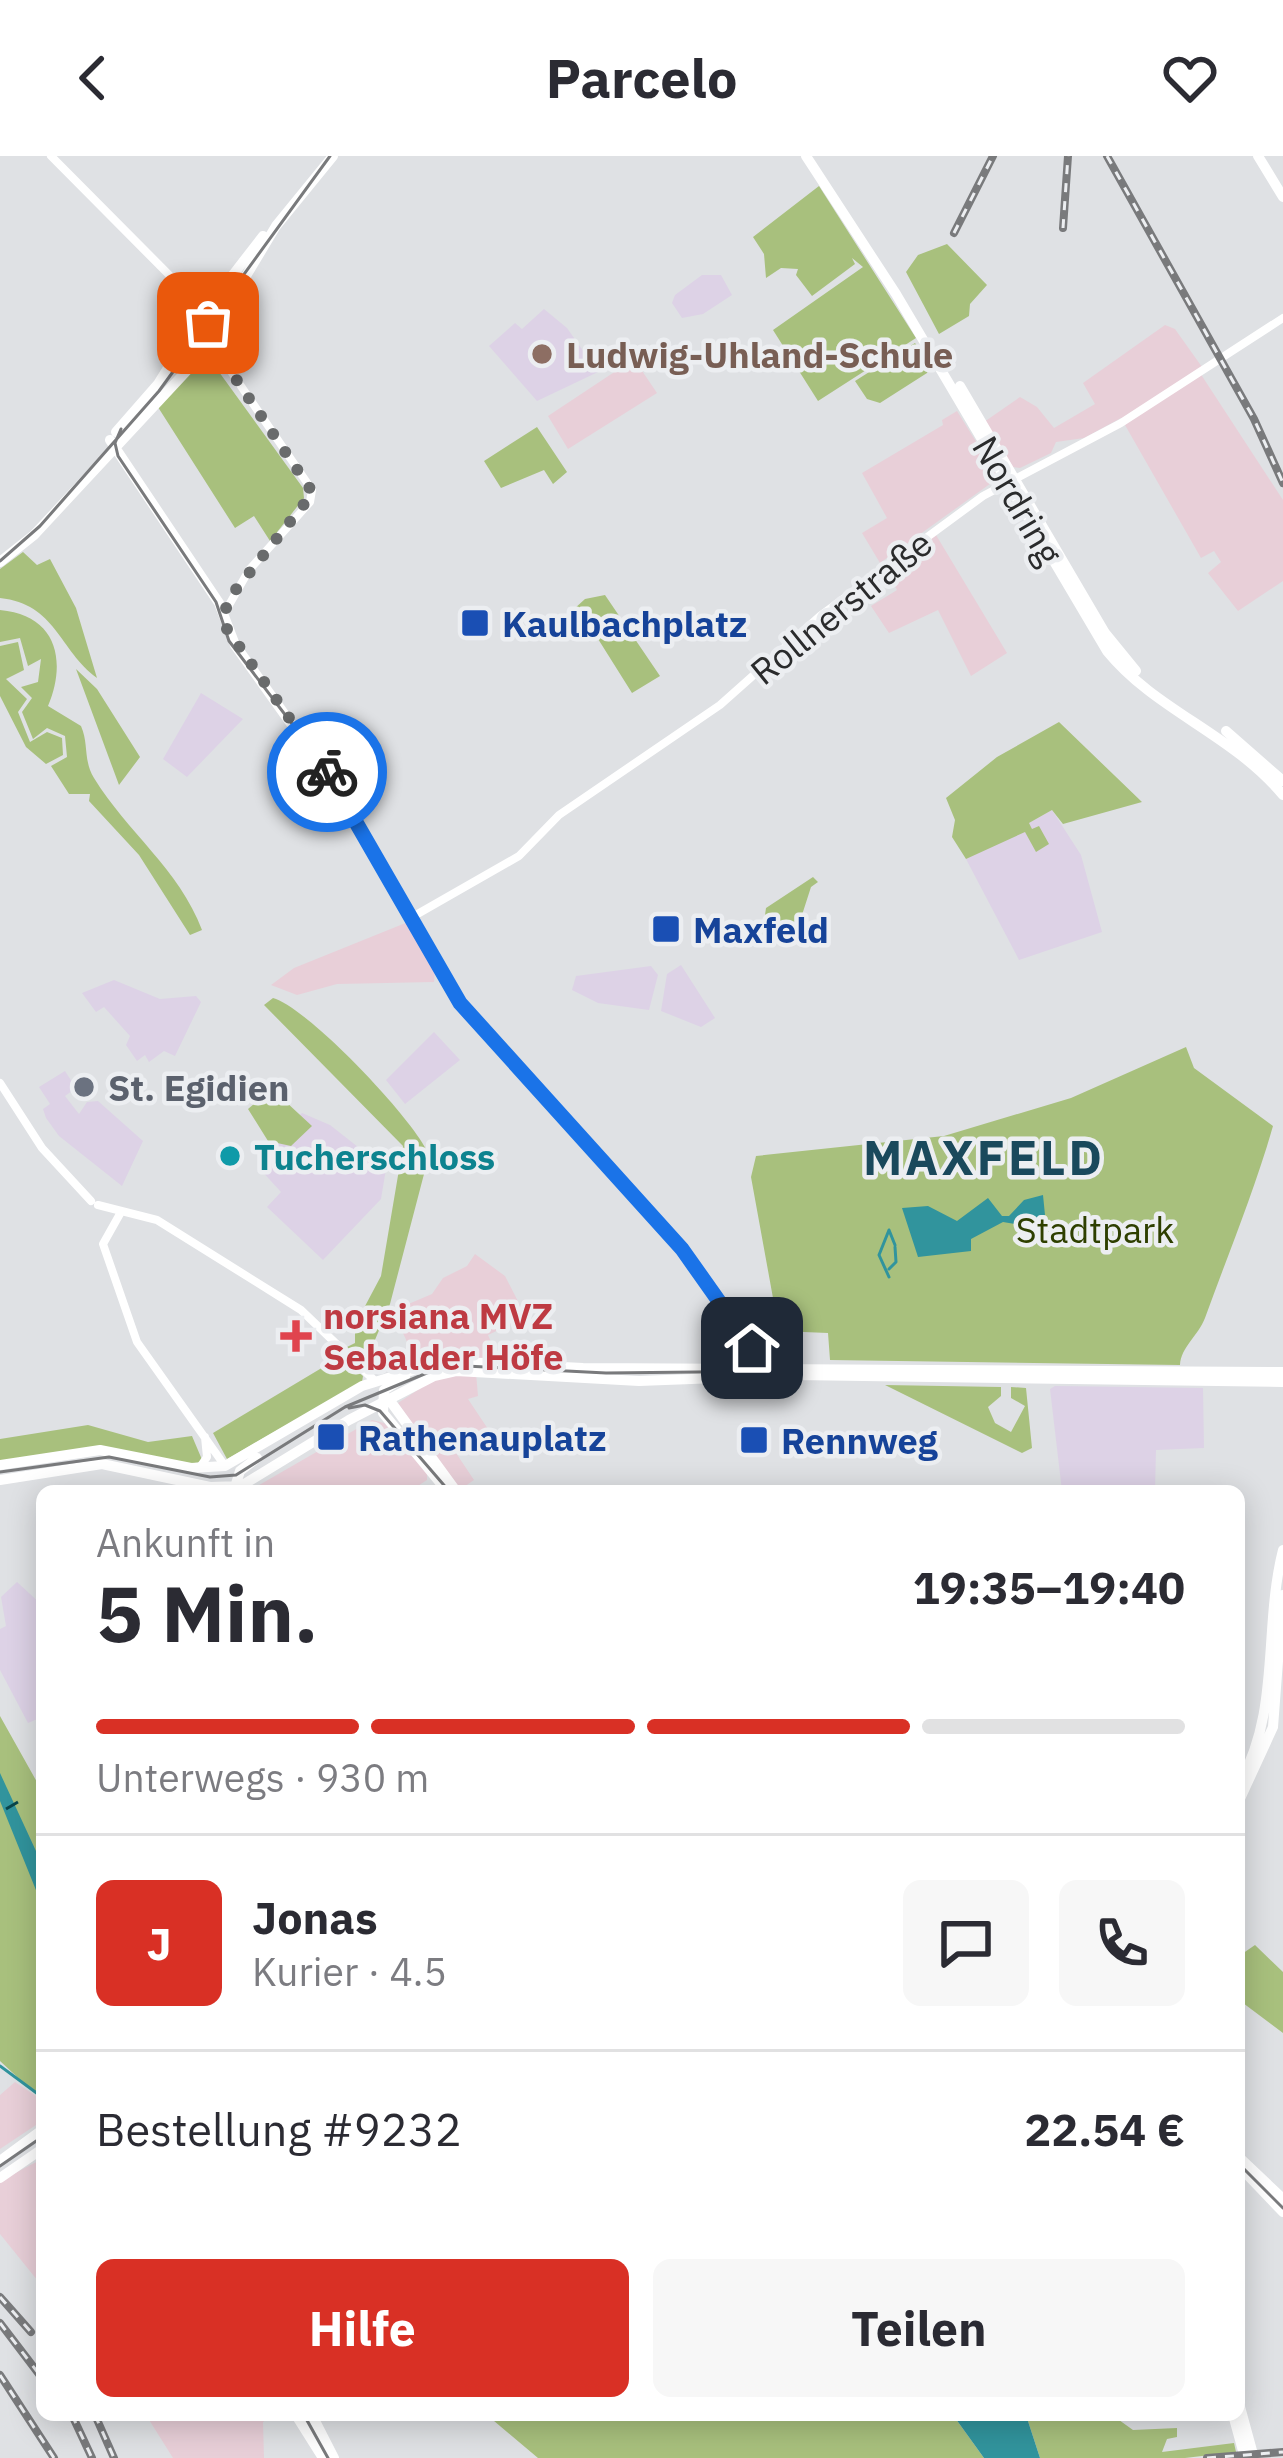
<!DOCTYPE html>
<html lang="de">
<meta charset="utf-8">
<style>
body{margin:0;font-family:"IBM Plex Sans",sans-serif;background:#f7f7f7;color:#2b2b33;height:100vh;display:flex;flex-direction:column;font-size:45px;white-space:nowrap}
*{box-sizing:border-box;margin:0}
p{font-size:39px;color:#7c7c81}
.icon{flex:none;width:66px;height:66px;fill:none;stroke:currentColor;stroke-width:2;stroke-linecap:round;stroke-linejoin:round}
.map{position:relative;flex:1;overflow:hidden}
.details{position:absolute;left:36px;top:1329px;width:1209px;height:936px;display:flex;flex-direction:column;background:#fff;border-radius:18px;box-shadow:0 6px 30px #0003}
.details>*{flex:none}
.pin{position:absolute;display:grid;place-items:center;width:102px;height:102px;color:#fff;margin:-51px;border-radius:24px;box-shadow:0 6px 18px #0006}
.courier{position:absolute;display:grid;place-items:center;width:120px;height:120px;margin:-60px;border:9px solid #1a73e8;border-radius:50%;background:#fff;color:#222;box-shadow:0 3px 15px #0007}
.summary em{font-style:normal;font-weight:700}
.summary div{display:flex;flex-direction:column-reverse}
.summary{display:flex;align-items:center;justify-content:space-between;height:204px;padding:0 60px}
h1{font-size:78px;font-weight:700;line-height:90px}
.bar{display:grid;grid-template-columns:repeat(4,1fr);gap:18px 12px;align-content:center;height:144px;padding:0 60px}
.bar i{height:15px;border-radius:9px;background:#e1e1e2}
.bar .active{background:#d93025}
.bar p{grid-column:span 4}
.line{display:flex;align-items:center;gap:30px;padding:0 60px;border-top:3px solid #e1e1e2}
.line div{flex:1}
.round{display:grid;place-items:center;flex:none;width:126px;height:126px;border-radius:18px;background:#f7f7f7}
.primary-button{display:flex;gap:24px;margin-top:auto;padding:24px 60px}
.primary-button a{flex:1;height:138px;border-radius:18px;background:#d93025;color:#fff;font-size:48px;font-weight:700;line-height:138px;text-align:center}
.primary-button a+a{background:#f7f7f7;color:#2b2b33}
header{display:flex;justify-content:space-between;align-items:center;height:156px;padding:0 60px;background:#fff;font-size:54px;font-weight:700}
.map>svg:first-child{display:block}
.commercial{fill:#e8cfd8}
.education{fill:#ddd2e6}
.green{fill:#a8c07d}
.water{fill:#31949d}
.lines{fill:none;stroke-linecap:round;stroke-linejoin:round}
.stream{stroke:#31949d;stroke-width:3}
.ferry{stroke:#0a454b;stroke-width:3;stroke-dasharray:15 12;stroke-linecap:butt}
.minor{stroke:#fff;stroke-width:8}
.major{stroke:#fff;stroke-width:10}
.tram{stroke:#797a7c;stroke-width:3}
.rail-casing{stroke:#797a7c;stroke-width:8}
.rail{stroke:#eceef1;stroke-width:3;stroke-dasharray:9;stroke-linecap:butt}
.done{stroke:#696b6c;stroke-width:12;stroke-dasharray:0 21.6}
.route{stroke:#1a73e8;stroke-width:15}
.education-dot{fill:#8d6e63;stroke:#eceef1;stroke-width:4.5}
.transit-dot{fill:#1a4fb4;stroke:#eceef1;stroke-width:4.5}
.worship-dot{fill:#6b7280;stroke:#eceef1;stroke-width:4.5}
.culture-dot{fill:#0f9aa8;stroke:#eceef1;stroke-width:4.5}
.health-dot{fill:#e0444e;stroke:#eceef1;stroke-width:4.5}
.labels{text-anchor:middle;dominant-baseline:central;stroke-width:9;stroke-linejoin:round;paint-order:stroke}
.education-label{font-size:36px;font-weight:bold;fill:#785e54;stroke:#eceef1;text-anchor:start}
.street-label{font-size:36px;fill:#2a2b2c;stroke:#eceef1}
.transit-label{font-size:36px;font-weight:bold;fill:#164399;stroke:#eceef1;text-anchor:start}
.worship-label{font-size:36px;font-weight:bold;fill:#5b616d;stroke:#eceef1;text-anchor:start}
.culture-label{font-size:36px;font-weight:bold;fill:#0d838f;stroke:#eceef1;text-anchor:start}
.park-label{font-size:36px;fill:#2e3f00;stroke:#eceef1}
.health-label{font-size:36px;font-weight:bold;fill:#be3a42;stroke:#eceef1;text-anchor:start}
.district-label{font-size:48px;font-weight:bold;letter-spacing:3px;fill:#1a495c;stroke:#eceef1}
</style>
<header><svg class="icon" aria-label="back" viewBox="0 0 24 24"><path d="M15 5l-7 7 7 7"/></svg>Parcelo<svg class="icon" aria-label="heart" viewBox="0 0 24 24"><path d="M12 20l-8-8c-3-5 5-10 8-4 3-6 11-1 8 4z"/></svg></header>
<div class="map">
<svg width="1283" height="2302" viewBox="0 0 1283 2302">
<rect width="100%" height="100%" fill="#dfe1e4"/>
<path class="commercial" d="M1165 169 1175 173 1202 211V220L1283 344V425L1238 455 1208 417 1221 406 1214 395 1201 402 1121 262 1084 282 1056 286 1051 297 1020 312 1013 311 984 266 1020 241 1037 251 1054 272 1095 248 1083 227Z
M634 203 657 237 568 293 548 260Z
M957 255 995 316 994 325 880 407 862 377 887 362 862 317 943 269 942 264Z
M936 379 1007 497 971 520 938 454 889 477 871 450 897 434 887 416Z
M408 766 435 814 434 826 337 828 297 839 271 829 294 812Z
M475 1098 505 1120 526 1161 488 1179 499 1204 415 1203 396 1162 399 1152 432 1138 443 1122 467 1110Z
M476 1217 478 1240 468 1243 488 1273 454 1294 474 1324 458 1335 398 1247 436 1222Z
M372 1264 384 1267 427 1315V1324L410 1335H249Z
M15 1926 42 1944V1965L0 1993V1939Z
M42 2003V2130L0 2078V2025Z
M146 2259H273L263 2266 264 2302H173Z"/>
<path class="education" d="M702 119H721L732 139 703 158 682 162 672 147 675 139Z
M544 153 567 172 598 216 537 245 489 190 515 167 522 173Z
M201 537 243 563 187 621 163 603Z
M1052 654 1081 699 1102 776 1019 804 966 703Z
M681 809 715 862 701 871 661 855 667 818Z
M651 810 658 819 649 854 598 847 572 834 576 820Z
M114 824 160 843 196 840 201 846 175 900 164 895 149 906 145 899 137 905 126 889 130 880 104 851 96 856 82 837Z
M434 876 460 904 405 948 386 924Z
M65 915 76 932 65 940 79 958 87 946 98 945 143 985 122 1030 59 980 46 962 43 953 50 948 39 931Z
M302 957 330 969 386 1013 381 1043 323 1104 267 1051 281 1036 259 1012 260 992Z
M1055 1230 1203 1232 1204 1292 1156 1294 1155 1335H1062L1050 1233Z
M17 1426 42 1449V1561L28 1567 0 1514V1473L6 1470 1 1441Z"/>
<path class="green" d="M819 30 916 182 818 245 773 174 863 111 852 102 855 108 812 140 796 119 798 113 781 112 766 122 764 98 753 81Z
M947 88 987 129 970 148 969 160 939 178 906 116 918 99Z
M915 187 930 209 927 217 880 247 867 243 855 225Z
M206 198 303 332 304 342 270 385 254 360 235 372 156 248Z
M537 271 567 316 553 328 544 314 501 332 484 305Z
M23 396 37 409 50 403 76 452 97 522C59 494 56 448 0 442V413Z
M605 439 660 520 632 537 583 459 574 453 585 443Z
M0 454C57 459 67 505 48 550L81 570C89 588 83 604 94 622 127 676 179 713 202 774L190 779 139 699 89 645 90 638H69L51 610 67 601 65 580 47 572 33 583 22 556 32 542 21 531 38 526 41 503 28 510 20 482 0 486Z
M18 486 24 514 6 523 27 543 18 556 30 586 47 576 62 582 63 599 46 608 26 591 0 540V490Z
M76 513 97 533 140 601 119 629Z
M1059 566 1142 646 1063 668 1052 654 1029 667 1032 673 1039 670 1049 688 1036 696 1025 676 966 703 952 681 955 664 946 642 997 601Z
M813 721 818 726 811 731 792 790 762 780 766 752Z
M273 842C307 851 415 964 429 999L390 1148 367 1203 360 1204 347 1191 355 1187V1169L381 1120 403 990 264 849Z
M1186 891 1194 912 1273 970C1254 1036 1227 1101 1205 1162 1198 1180 1181 1191 1180 1209L830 1204 828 1177 779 1175 751 1021 756 1000 944 980 1071 942Z
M272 933 312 970 291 990 268 985 248 953Z
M340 1201 363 1220 362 1226 227 1303 213 1277Z
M885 1229 1001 1231V1240L988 1251 995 1267 1011 1276 1025 1250 1011 1242V1231L1026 1232 1032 1292 1022 1297Z
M88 1269 148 1286 192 1280 203 1306 186 1308 106 1291 0 1306V1283Z
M0 1560 42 1635V1944L0 1905Z
M1255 1789 1283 1816V1877L1239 1844V1800Z
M487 2259H953L984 2302H538Z
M1026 2259H1112L1133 2274 1177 2272V2281L1167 2283 1162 2296 1234 2287 1236 2296 1185 2302H1040Z"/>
<path class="water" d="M1043 1039 1045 1059 1033 1071 1003 1066 971 1083V1095L918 1101 902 1052 928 1050 957 1065 988 1042 1002 1060H1009L1024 1044Z
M0 1617 42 1708V1749L0 1645Z
M953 2259H1026L1040 2302H984Z"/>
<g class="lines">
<path class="stream" d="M889 1113 896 1106 895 1091
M889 1121 879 1099 889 1074 895 1089
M0 1910 42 1941"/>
<path class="ferry" d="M6 1653 18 1646"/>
<path class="minor" d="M51 0 198 148 217 195 312 334 310 346 249 414 225 456
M414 760 519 700 559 659 720 549 820 460 983 340 1121 267 1283 162
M0 927 42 992 91 1045
M98 1049 157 1064 301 1154 375 1225
M121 1056 103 1088 137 1186 225 1310
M200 1311 207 1301 205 1281"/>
<path class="major" d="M806 0 896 138 1107 495C1156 555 1231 577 1283 639
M1258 0 1283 41
M960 230 1105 477 1136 515
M116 276 158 228 195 168 263 80
M110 284 219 447 235 489 337 632 452 835 682 1093 770 1216
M0 406 34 379 193 208 276 70 333 0
M1226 575 1283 625
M405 1221 384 1234 383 1257 447 1335
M388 1242 456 1335
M0 1309 100 1294 191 1312 225 1310 362 1230 443 1205 583 1212 1283 1216
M0 1324 102 1308 210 1331 241 1330 349 1264 434 1220 456 1215 639 1225 795 1219 1283 1226
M235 1331 240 1315 257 1302
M1239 1628C1281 1555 1263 1473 1283 1394
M1239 1645 1273 1571 1283 1439
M1239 2001 1283 2043
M0 2005 42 1974
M1239 2010 1283 2056
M0 2022 42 1993
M1239 2247 1254 2302
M296 2259 323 2302
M312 2259 334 2302
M1233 2259 1245 2302"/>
<path class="tram" d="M121 273 115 287 118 300 216 446 229 485 299 577 370 690 451 838 681 1093 763 1209 781 1217
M0 405 40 370 159 235 330 0
M349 1252 365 1249 380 1255 449 1335
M0 1316 109 1301 210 1321 236 1319 345 1251 446 1209 606 1217 776 1215
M1239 2008 1283 2052
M0 2010 42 1981
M304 2259 328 2302"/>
<defs>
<path id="rail" d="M1107 0 1254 263 1283 327
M1063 72 1068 0
M954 77 993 0
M0 2141 31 2176
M0 2167 42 2222
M0 2219 54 2302
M72 2259 92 2302
M95 2259 114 2302
M1207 2302 1283 2296"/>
</defs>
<use href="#rail" class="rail-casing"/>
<use href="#rail" class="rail"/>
</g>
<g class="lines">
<path class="done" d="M208 167 217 195 313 337 230 441 224 458 227 473 327 616"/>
<path class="route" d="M327 616 460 847 682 1093 752 1192"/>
</g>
<circle class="education-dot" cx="542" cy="198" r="12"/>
<g class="transit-dot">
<rect x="460" y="452" width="30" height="30" rx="6"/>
<rect x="651" y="758" width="30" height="30" rx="6"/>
<rect x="316" y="1266" width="30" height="30" rx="6"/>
<rect x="739" y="1269" width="30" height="30" rx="6"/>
</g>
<circle class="worship-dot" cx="84" cy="931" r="12"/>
<circle class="culture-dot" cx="230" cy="1000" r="12"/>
<path class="health-dot" d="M290 1162h12v12h12v12h-12v12h-12v-12h-12v-12h12z"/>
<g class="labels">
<g class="education-label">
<text x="566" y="198">Ludwig-Uhland-Schule</text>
</g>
<g class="street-label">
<text transform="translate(1018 344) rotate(60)">Nordring</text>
<text transform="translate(841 451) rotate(-39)">Rollnerstraße</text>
</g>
<g class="transit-label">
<text x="502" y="467">Kaulbachplatz</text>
<text x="693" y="773">Maxfeld</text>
<text x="358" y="1281">Rathenauplatz</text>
<text x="781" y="1284">Rennweg</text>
</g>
<g class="worship-label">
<text x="108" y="931">St. Egidien</text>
</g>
<g class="culture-label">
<text x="254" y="1000">Tucherschloss</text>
</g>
<g class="park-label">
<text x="1095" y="1073">Stadtpark</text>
</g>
<g class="health-label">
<text x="323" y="1159">norsiana MVZ<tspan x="323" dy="41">Sebalder Höfe</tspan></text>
</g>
<g class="district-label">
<text x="984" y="1001">MAXFELD</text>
</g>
</g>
</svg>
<div class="pin" style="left:208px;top:167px;background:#ea580c"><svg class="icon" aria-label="bag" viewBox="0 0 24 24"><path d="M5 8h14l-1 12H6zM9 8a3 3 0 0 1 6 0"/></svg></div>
<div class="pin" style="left:752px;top:1192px;background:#1f2937"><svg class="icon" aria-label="home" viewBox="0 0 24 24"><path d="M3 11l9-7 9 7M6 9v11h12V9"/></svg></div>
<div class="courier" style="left:327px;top:616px"><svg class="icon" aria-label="bike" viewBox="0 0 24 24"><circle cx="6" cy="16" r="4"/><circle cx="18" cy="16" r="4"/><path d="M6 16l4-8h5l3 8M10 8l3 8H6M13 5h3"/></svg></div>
<section class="details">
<div class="summary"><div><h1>5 Min.</h1><p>Ankunft in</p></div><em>19:35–19:40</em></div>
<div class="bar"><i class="active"></i><i class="active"></i><i class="active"></i><i></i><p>Unterwegs · 930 m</p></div>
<div class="line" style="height:216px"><b class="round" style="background:#d93025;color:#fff">J</b><div><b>Jonas</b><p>Kurier · 4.5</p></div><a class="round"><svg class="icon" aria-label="chat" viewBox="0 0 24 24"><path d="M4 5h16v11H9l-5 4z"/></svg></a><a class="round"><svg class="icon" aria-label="phone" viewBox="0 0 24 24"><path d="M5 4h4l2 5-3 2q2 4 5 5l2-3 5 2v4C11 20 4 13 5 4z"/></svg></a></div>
<div class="line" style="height:156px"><div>Bestellung #9232</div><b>22.54 €</b></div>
<div class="primary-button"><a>Hilfe</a><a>Teilen</a></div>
</section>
</div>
